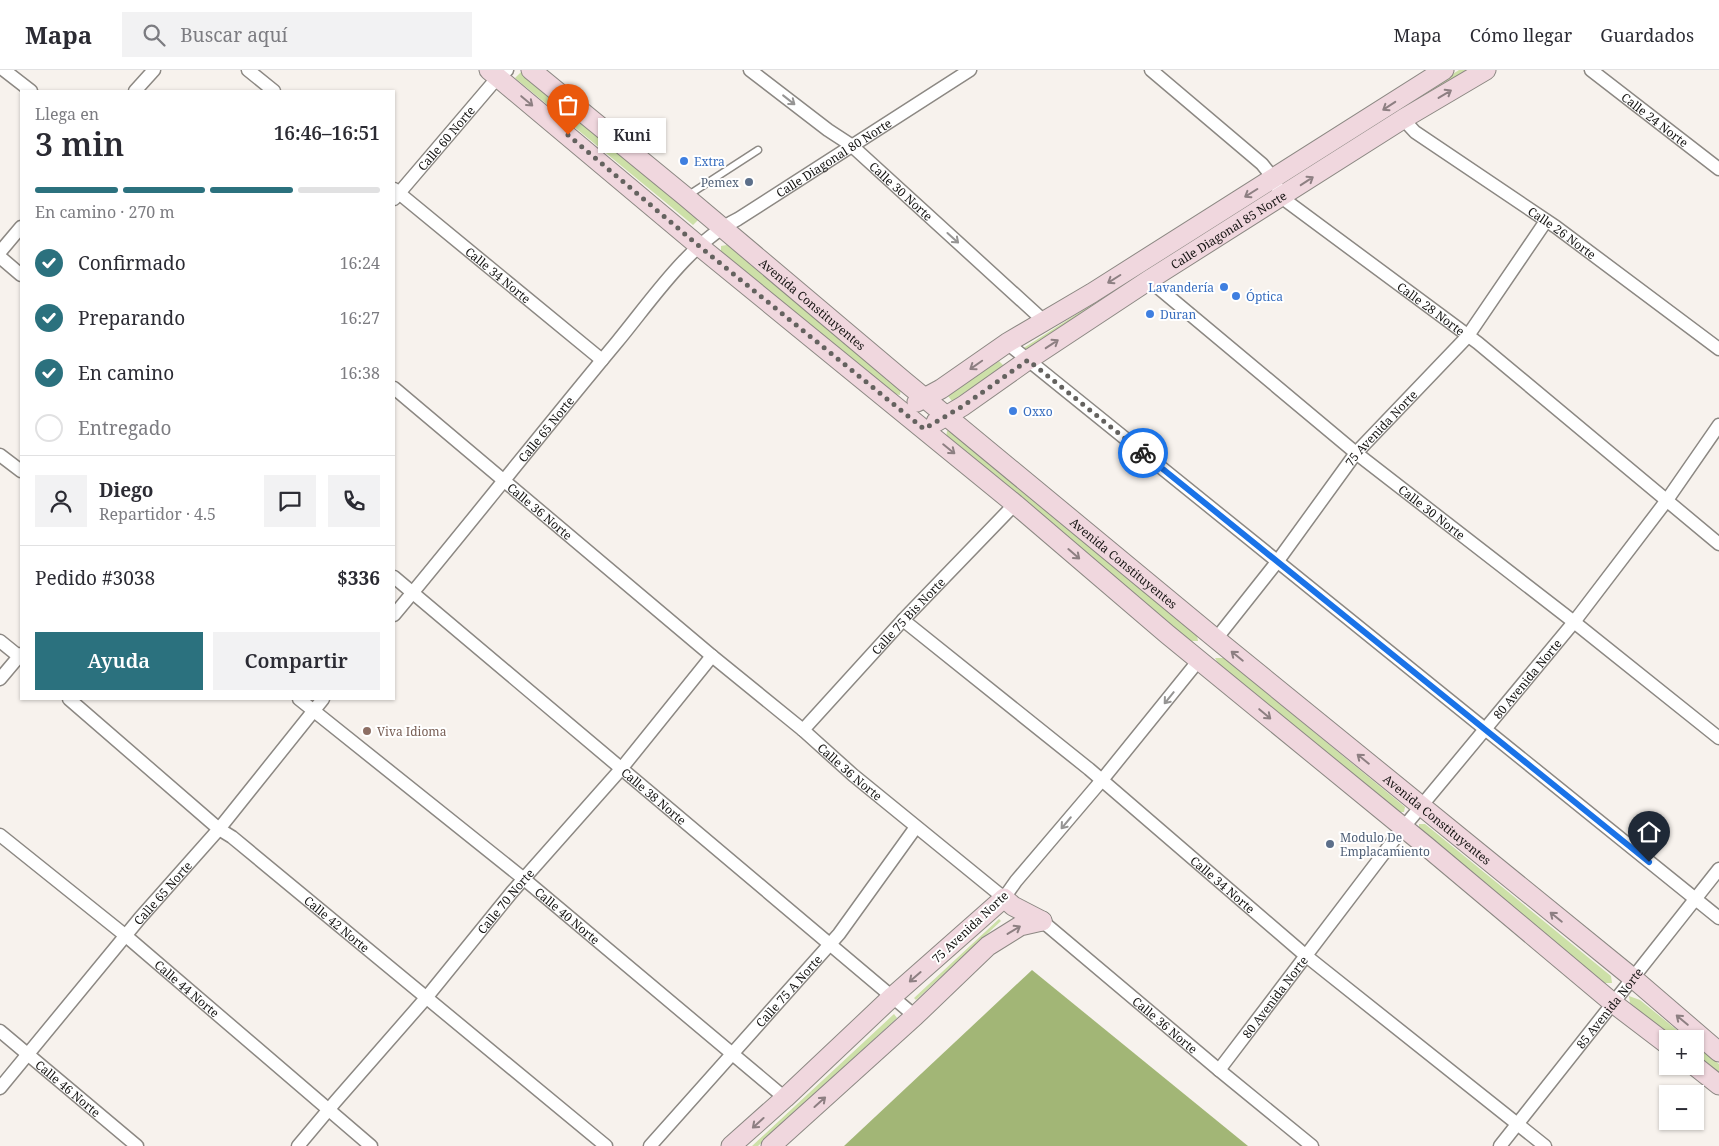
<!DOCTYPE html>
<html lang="es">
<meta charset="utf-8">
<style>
body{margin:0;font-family:"Noto Serif",serif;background:#f2f2f3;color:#2b2b33;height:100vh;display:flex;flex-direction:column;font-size:19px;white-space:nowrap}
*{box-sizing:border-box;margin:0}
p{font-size:16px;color:#7c7c81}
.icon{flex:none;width:28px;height:28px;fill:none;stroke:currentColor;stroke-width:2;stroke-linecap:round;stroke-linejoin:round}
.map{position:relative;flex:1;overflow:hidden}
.drawer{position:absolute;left:20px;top:20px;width:375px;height:610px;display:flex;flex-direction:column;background:#fff;border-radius:0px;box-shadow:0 1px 4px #0004}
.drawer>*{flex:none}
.buttons{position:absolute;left:1659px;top:960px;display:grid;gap:10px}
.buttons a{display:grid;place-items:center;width:45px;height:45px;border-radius:0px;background:#fff;box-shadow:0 1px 4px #0004;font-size:25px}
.pin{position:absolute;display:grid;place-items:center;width:42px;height:42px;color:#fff;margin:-51px -21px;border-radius:50% 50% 50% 0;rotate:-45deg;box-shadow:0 0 5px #0007}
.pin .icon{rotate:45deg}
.courier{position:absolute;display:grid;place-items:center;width:50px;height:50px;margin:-25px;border:4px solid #1a73e8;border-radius:50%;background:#fff;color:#222;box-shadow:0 1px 6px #0007}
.bubble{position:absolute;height:35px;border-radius:0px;background:#fff;box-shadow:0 1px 4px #0004;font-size:16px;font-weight:600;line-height:35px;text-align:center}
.overview em{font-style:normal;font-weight:600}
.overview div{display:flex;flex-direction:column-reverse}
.overview{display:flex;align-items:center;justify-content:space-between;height:85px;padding:0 15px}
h1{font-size:32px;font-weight:600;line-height:38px}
.bar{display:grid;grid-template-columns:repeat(4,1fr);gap:8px 5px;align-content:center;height:60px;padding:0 15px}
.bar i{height:6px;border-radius:4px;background:#e1e1e2}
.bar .current{background:#2b717e}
.bar p{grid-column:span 4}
.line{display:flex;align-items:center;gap:12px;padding:0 15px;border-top:1px solid #e1e1e2}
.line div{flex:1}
.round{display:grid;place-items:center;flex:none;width:52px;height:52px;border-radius:0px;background:#f2f2f3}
ol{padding:0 15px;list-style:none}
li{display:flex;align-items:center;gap:15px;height:55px}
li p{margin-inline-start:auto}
li .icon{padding:5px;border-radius:50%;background:#2b717e;color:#fff;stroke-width:4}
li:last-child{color:#7c7c81}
li i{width:28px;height:28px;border:2px solid #e1e1e2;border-radius:50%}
.button{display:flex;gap:10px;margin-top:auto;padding:10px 15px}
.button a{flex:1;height:58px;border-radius:0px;background:#2b717e;color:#fff;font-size:20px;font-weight:600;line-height:58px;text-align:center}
.button a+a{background:#f2f2f3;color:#2b2b33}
header{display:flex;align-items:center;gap:30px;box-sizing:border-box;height:70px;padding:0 25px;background:#fff;border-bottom:1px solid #e1e1e2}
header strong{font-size:24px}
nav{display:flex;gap:28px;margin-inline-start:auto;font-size:18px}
.search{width:350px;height:45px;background:#f2f2f3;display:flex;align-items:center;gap:12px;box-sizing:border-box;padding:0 18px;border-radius:0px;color:#7c7c81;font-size:19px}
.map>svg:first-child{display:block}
.green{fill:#cde0a8}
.forest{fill:#a2b676}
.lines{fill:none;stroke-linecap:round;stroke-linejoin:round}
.lane-casing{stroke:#8c8883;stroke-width:9}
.street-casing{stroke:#8c8883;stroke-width:15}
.secondary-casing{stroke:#8c8883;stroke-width:21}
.lane{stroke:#fff;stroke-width:6}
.street{stroke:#fff;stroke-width:12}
.secondary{stroke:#f0d7de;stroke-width:19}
.oneway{stroke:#8d7f82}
.oneway2{stroke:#969594}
.done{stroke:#64625f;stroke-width:5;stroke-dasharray:0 9}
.route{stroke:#1a73e8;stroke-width:6}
.shop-dot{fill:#3f7fe0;stroke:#fff;stroke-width:2}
.service-dot{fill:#5c6f8a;stroke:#fff;stroke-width:2}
.education-dot{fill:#8d6e63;stroke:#fff;stroke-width:2}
.labels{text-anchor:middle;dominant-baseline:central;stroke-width:4;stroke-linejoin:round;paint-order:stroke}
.street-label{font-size:12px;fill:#151412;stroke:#fff}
.shop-label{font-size:12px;fill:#366cbe;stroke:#fff;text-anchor:start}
.service-label{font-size:12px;fill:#4e5e75;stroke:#fff;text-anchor:end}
.education-label{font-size:12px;fill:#785e54;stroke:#fff;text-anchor:start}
</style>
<header>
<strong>Mapa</strong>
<div class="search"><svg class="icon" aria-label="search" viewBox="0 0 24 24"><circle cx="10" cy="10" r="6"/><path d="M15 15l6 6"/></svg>Buscar aquí</div>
<nav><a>Mapa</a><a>Cómo llegar</a><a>Guardados</a></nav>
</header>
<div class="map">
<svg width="1719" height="1076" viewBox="0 0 1719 1076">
<rect width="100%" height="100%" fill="#f7f2ed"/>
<path class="green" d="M1459 0H1470L1289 115 1285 112Z
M522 1 699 149 693 155 515 8Z
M1259 128V132L1028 282 1022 279Z
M727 175 901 318 900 325 892 324 721 183V176Z
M999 291 1004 296 952 331 948 326Z
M947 361H954L1197 565 1198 571H1191L946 368Z
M1215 588H1224L1405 737 1404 742H1400L1219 595Z
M1419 754H1425L1611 906 1612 913H1605L1419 760Z
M999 849 1001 851 916 930 914 928Z
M1629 926 1640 930 1688 969H1674L1630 933Z
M894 944 897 948 758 1076H752Z
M1695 975 1719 994V1006L1695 986Z"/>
<path class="forest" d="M1032 900 1248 1076H844Z"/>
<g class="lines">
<defs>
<path id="lane" d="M687 126 758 80"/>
<g id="street">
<path d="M4 0 31 21"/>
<path d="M248 0 274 21"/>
<path id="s1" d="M750 0 828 60 851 75 1044 251"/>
<path id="s2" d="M1151 0 1262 94 1274 109 1281 127 1478 273 1719 474"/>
<path id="s3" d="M1591 0 1719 99"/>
<path d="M135 21 154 0"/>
<path id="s4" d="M1403 49 1415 62 1556 157 1719 279"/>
<path id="s5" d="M394 119 602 290"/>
<path id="s6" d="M394 129 498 7 507 0"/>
<path d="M0 182 21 157"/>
<path d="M0 187 21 205"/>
<path id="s7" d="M1149 210 1356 383 1574 552 1719 668"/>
<path d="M1007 273 1719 848"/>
<path id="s8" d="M394 318 712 586 803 660 853 705 1004 828 1016 811 1102 710 1199 590"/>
<path d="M0 385 21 401"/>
<path id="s9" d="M394 507 915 946"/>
<path id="s10" d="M394 545C469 455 542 362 617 272 651 231 689 173 738 149L970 0"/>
<path id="s11" d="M903 550 1089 699 1305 885 1545 1076"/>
<path id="s12" d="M1216 569 1277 492 1356 383 1467 267 1546 151"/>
<path d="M0 571 21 588"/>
<path d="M0 609 21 584"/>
<path id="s13" d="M69 629 219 759 232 767 606 1076"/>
<path id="s14" d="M299 629 524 809 785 1028"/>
<path id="s15" d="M803 660 903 550 1015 434"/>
<path id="s16" d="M0 765 126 866 371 1076"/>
<path id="s17" d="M1042 851 1219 1000 1312 1076"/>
<path id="s18" d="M0 961 137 1076"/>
<path id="s19" d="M1219 1000 1403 758 1574 552 1667 430 1719 355"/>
<path id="s20" d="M0 1018 140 848 219 759 323 629"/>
<path id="s21" d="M298 1076 335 1032 426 928 512 822 621 699 712 586"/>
<path id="s22" d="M650 1076 839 864 916 757"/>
<path id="s23" d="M1500 1076 1719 799"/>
</g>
<g id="secondary">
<path d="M489 0 699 176 1015 434 1167 564 1426 776 1613 933 1668 975"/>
<path id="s24" d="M531 0 686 127 904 311 1216 569 1634 909 1719 982"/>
<path d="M917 332 941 319 1007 273 1092 223 1444 0"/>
<path id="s25" d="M936 352 963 336 1028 290 1149 210 1403 49 1486 0"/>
<path d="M1695 996 1719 1015"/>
<path d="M731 1076 785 1028 893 926 1004 828 1013 836 1042 851"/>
<path d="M771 1076 915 946 988 876 1020 856 1042 851"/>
</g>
</defs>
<use href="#lane" class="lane-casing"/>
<use href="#street" class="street-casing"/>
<use href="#secondary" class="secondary-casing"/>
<use href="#lane" class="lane"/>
<use href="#street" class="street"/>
<use href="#secondary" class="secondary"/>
</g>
<defs><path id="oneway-shaft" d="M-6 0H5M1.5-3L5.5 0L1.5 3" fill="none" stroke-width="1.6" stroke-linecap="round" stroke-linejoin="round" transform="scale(1.25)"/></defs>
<g class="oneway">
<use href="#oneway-shaft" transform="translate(1445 24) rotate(-31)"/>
<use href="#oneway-shaft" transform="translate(527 31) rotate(40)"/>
<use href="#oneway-shaft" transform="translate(1389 36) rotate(147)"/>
<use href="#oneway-shaft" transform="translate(1307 111) rotate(-33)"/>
<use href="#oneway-shaft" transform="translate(1251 123) rotate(148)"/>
<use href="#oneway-shaft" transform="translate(1114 209) rotate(148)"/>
<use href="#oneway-shaft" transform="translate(1052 274) rotate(-33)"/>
<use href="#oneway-shaft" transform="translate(976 295) rotate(145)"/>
<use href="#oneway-shaft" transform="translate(949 379) rotate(39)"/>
<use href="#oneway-shaft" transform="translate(1074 484) rotate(41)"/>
<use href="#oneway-shaft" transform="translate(1237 586) rotate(-141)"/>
<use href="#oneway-shaft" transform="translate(1265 644) rotate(40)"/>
<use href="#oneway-shaft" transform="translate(1363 689) rotate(-141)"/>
<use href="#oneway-shaft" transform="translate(1556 847) rotate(-141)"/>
<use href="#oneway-shaft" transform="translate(1014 860) rotate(-31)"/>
<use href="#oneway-shaft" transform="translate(915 907) rotate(139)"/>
<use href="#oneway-shaft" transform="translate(1682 950) rotate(-140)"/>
<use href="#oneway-shaft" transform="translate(820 1032) rotate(-42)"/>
<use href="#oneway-shaft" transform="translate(758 1053) rotate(138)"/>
</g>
<g class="oneway2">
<use href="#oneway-shaft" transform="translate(789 30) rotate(38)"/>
<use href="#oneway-shaft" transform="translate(953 168) rotate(42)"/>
<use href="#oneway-shaft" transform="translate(1169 628) rotate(129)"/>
<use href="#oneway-shaft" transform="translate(1066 753) rotate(130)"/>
</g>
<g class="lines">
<path class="done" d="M568 65 699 176 924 359 963 336 1028 290 1143 383"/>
<path class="route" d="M1143 383 1649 792"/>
</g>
<g class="shop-dot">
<circle cx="684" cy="91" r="5"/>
<circle cx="1224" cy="217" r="5"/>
<circle cx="1236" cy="226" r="5"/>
<circle cx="1150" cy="244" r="5"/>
<circle cx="1013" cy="341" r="5"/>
</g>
<g class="service-dot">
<circle cx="749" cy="112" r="5"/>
<circle cx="1330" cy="774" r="5"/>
</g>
<circle class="education-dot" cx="367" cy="661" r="5"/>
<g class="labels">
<g class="street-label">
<text stroke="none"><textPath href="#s3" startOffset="81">Calle 24 Norte</textPath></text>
<text stroke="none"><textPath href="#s6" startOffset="80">Calle 60 Norte</textPath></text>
<text stroke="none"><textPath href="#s10" startOffset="640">Calle Diagonal 80 Norte</textPath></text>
<text stroke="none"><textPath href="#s1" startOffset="194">Calle 30 Norte</textPath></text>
<text stroke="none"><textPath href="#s25" startOffset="350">Calle Diagonal 85 Norte</textPath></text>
<text stroke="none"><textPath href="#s4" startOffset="196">Calle 26 Norte</textPath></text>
<text stroke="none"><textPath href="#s5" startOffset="135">Calle 34 Norte</textPath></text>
<text stroke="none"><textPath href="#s24" startOffset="366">Avenida Constituyentes</textPath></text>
<text stroke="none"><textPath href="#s2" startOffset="371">Calle 28 Norte</textPath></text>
<text stroke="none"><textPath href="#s10" startOffset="240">Calle 65 Norte</textPath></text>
<text stroke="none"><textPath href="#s12" startOffset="268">75 Avenida Norte</textPath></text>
<text stroke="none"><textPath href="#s8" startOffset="191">Calle 36 Norte</textPath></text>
<text stroke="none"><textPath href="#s7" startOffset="366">Calle 30 Norte</textPath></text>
<text stroke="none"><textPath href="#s24" startOffset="771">Avenida Constituyentes</textPath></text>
<text stroke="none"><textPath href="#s15" startOffset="155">Calle 75 Bis Norte</textPath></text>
<text stroke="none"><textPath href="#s19" startOffset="498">80 Avenida Norte</textPath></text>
<text stroke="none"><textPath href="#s8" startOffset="596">Calle 36 Norte</textPath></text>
<text stroke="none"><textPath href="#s9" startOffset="340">Calle 38 Norte</textPath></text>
<text stroke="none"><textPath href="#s24" startOffset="1176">Avenida Constituyentes</textPath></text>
<text stroke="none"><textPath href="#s11" startOffset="415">Calle 34 Norte</textPath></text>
<text stroke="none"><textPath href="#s20" startOffset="254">Calle 65 Norte</textPath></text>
<text stroke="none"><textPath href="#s21" startOffset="321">Calle 70 Norte</textPath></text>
<text stroke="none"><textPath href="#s14" startOffset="345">Calle 40 Norte</textPath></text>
<text stroke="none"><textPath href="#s13" startOffset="350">Calle 42 Norte</textPath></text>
<text transform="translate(970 857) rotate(-43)">75 Avenida Norte</text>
<text stroke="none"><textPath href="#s16" startOffset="242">Calle 44 Norte</textPath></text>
<text stroke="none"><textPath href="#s22" startOffset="208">Calle 75 A Norte</textPath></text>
<text stroke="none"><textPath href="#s19" startOffset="92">80 Avenida Norte</textPath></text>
<text stroke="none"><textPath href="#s23" startOffset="176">85 Avenida Norte</textPath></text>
<text stroke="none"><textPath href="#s17" startOffset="161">Calle 36 Norte</textPath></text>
<text stroke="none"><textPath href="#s18" startOffset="89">Calle 46 Norte</textPath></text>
</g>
<g class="shop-label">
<text x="694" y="91">Extra</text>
<text x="1214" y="217" text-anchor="end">Lavandería</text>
<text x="1246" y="226">Óptica</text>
<text x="1160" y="244">Duran</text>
<text x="1023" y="341">Oxxo</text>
</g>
<g class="service-label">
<text x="739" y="112">Pemex</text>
<text x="1340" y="767" text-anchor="start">Modulo De<tspan x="1340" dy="14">Emplacamiento</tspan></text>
</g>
<g class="education-label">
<text x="377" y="661">Viva Idioma</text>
</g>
</g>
</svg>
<div class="buttons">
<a>+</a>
<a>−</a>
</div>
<div class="pin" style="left:568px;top:65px;background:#ea580c"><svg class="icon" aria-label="bag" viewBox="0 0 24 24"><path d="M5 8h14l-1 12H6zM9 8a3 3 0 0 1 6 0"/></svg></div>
<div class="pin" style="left:1649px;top:792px;background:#1f2937"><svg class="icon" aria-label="home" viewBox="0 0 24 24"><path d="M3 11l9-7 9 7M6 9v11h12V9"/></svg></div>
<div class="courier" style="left:1143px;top:383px"><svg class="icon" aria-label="bike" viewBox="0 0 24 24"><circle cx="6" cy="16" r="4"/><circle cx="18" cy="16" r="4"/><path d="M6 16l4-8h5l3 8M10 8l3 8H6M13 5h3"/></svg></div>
<div class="bubble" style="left:598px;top:48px;width:68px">Kuni</div>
<section class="drawer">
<div class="overview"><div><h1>3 min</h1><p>Llega en</p></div><em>16:46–16:51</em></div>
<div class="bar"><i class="current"></i><i class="current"></i><i class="current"></i><i></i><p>En camino · 270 m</p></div>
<ol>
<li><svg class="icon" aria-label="check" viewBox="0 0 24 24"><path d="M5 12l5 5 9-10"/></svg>Confirmado<p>16:24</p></li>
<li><svg class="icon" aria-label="check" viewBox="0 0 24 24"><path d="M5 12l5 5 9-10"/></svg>Preparando<p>16:27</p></li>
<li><svg class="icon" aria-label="check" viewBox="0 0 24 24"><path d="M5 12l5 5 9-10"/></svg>En camino<p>16:38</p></li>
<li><i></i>Entregado</li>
</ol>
<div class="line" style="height:90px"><a class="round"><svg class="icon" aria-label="person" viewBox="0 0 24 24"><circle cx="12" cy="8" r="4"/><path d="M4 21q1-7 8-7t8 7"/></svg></a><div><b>Diego</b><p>Repartidor · 4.5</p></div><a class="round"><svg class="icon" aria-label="chat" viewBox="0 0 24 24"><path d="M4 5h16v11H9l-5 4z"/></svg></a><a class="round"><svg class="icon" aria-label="phone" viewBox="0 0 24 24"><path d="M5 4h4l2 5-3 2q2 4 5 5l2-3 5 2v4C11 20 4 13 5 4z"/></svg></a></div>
<div class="line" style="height:65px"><div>Pedido #3038</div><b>$336</b></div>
<div class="button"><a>Ayuda</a><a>Compartir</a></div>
</section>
</div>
